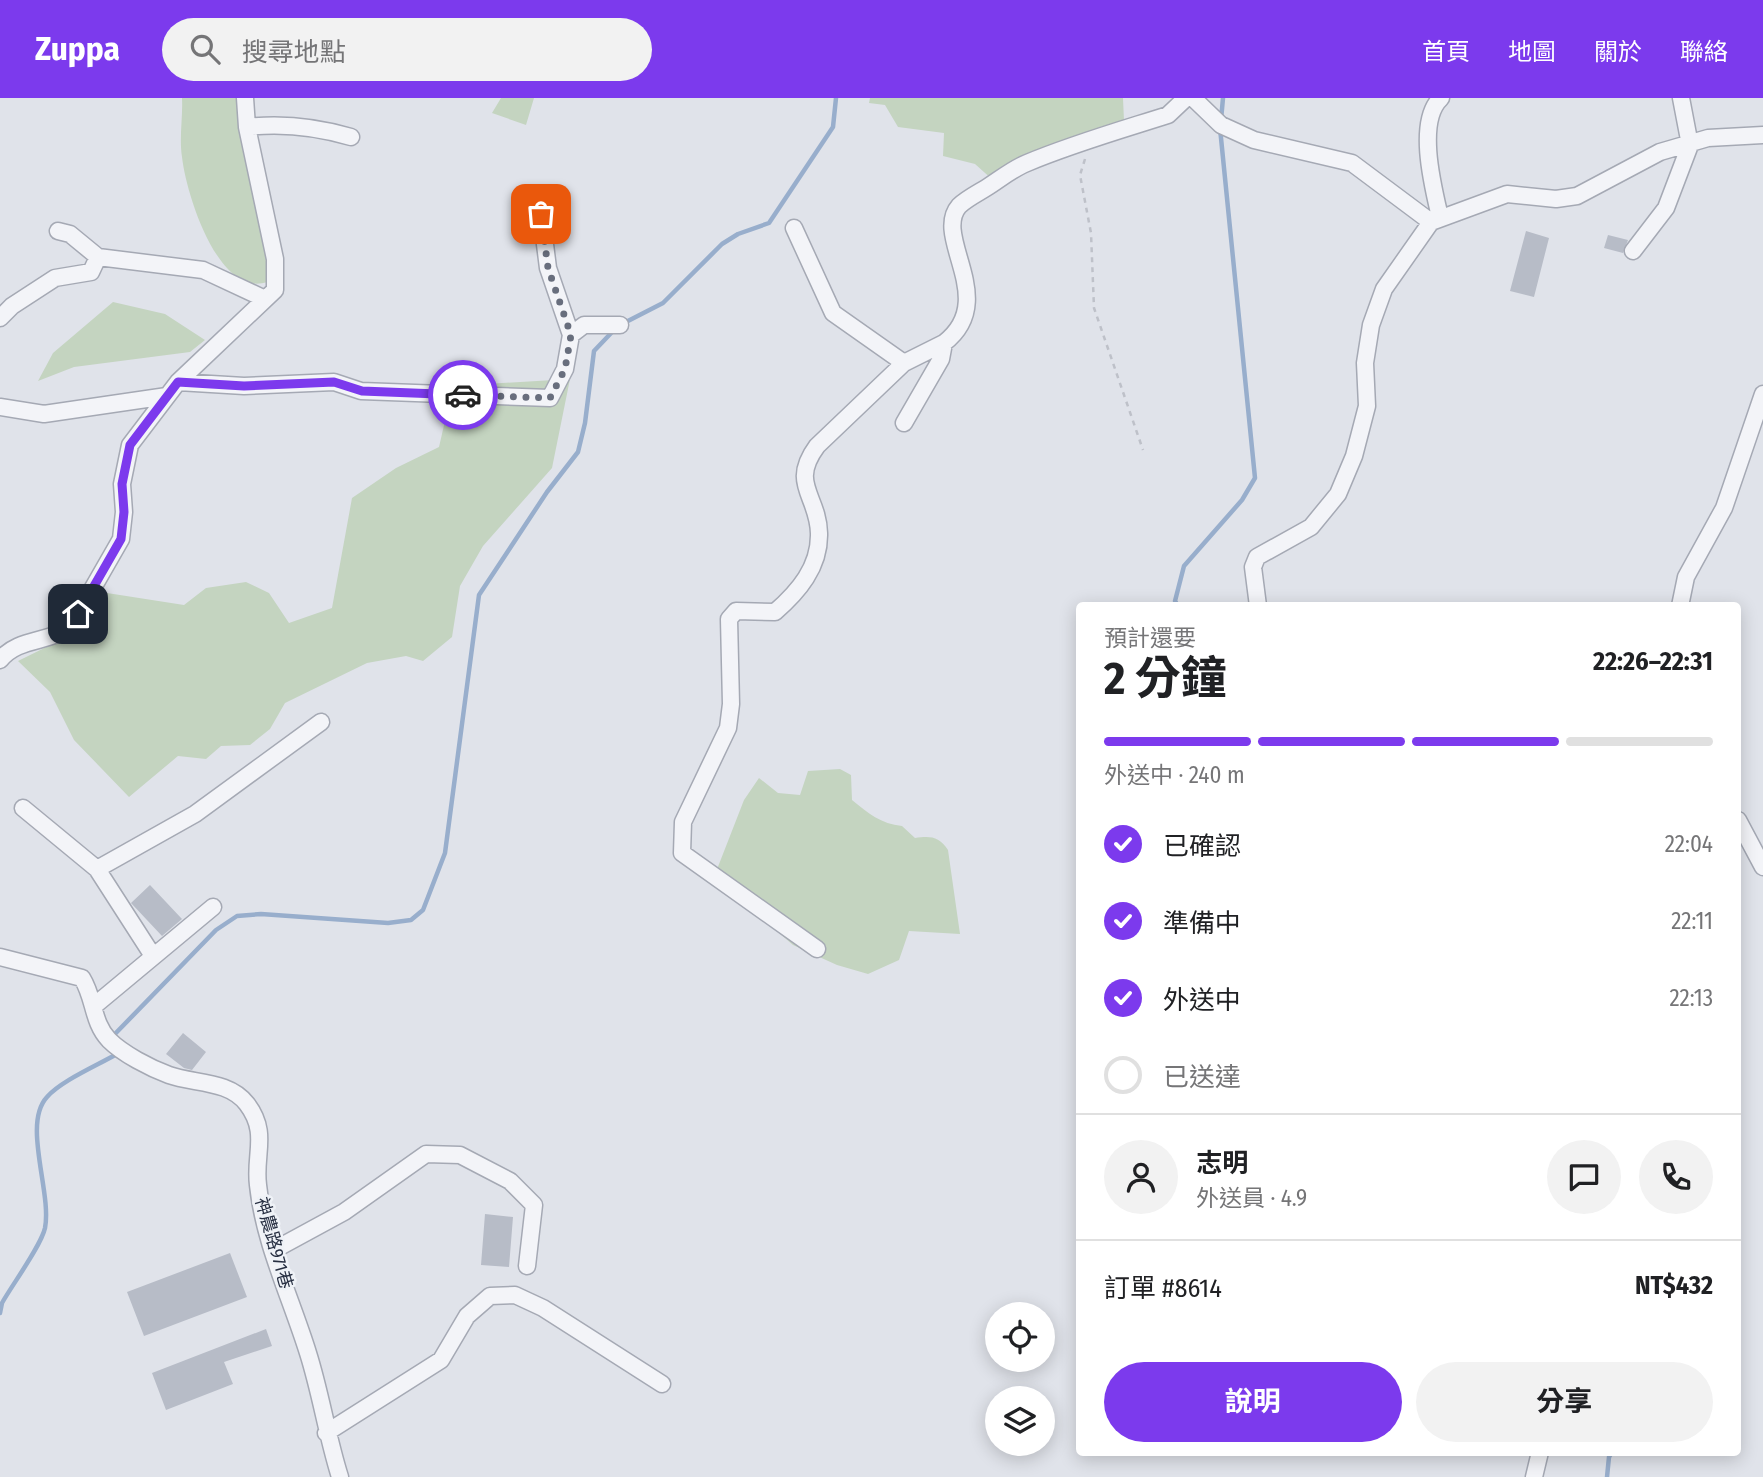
<!DOCTYPE html>
<html lang="zh-TW">
<meta charset="utf-8">
<style>
body{margin:0;font-family:"Fira Sans Condensed","Noto Sans TC",sans-serif;background:#f2f2f2;color:#202124;height:100vh;display:flex;flex-direction:column;font-size:26px;white-space:nowrap}
*{box-sizing:border-box;margin:0}
p{font-size:23px;color:#757577}
.icon{flex:none;width:38px;height:38px;fill:none;stroke:currentColor;stroke-width:2;stroke-linecap:round;stroke-linejoin:round}
.map{position:relative;flex:1;overflow:hidden}
.side{position:absolute;left:1076px;top:504px;width:665px;height:854px;display:flex;flex-direction:column;background:#fff;border-radius:7px;box-shadow:0 4px 18px #0003}
.side>*{flex:none}
.controls{position:absolute;left:985px;top:1204px;display:grid;gap:14px}
.controls a{display:grid;place-items:center;width:70px;height:70px;border-radius:50%;background:#fff;box-shadow:0 4px 18px #0003;font-size:35px}
.pin{position:absolute;display:grid;place-items:center;width:60px;height:60px;color:#fff;margin:-30px;border-radius:14px;box-shadow:0 4px 10px #0006}
.courier{position:absolute;display:grid;place-items:center;width:70px;height:70px;margin:-35px;border:5px solid #7c3aed;border-radius:50%;background:#fff;color:#222;box-shadow:0 2px 9px #0007}
.headline em{font-style:normal;font-weight:700}
.headline div{display:flex;flex-direction:column-reverse}
.headline{display:flex;align-items:center;justify-content:space-between;height:119px;padding:0 28px}
h1{font-size:46px;font-weight:700;line-height:52px}
.bar{display:grid;grid-template-columns:repeat(4,1fr);gap:10px 7px;align-content:center;height:84px;padding:0 28px}
.bar i{height:9px;border-radius:5px;background:#e0e0e0}
.bar .on{background:#7c3aed}
.bar p{grid-column:span 4}
.line{display:flex;align-items:center;gap:18px;padding:0 28px;border-top:2px solid #e0e0e0}
.line div{flex:1}
.round{display:grid;place-items:center;flex:none;width:74px;height:74px;border-radius:37px;background:#f2f2f2}
ol{padding:0 28px;list-style:none}
li{display:flex;align-items:center;gap:21px;height:77px}
li p{margin-inline-start:auto}
li .icon{padding:7px;border-radius:50%;background:#7c3aed;color:#fff;stroke-width:4}
li:last-child{color:#757577}
li i{width:38px;height:38px;border:4px solid #e0e0e0;border-radius:50%}
.button{display:flex;gap:14px;margin-top:auto;padding:14px 28px}
.button a{flex:1;height:80px;border-radius:42px;background:#7c3aed;color:#fff;font-size:28px;font-weight:700;line-height:80px;text-align:center}
.button a+a{background:#f2f2f2;color:#202124}
header{display:flex;align-items:center;gap:42px;box-sizing:border-box;height:98px;padding:0 35px;background:#7c3aed;color:#fff}
header strong{font-size:33px}
nav{display:flex;gap:38px;margin-inline-start:auto;font-size:24px}
.search{width:490px;height:63px;background:#f2f2f2;display:flex;align-items:center;gap:18px;box-sizing:border-box;padding:0 24px;border-radius:38px;color:#757577;font-size:26px}
.map>svg:first-child{display:block}
.green{fill:#c4d4c0}
.lines{fill:none;stroke-linecap:round;stroke-linejoin:round}
.stream{stroke:#98aecc;stroke-width:4.5}
.building{fill:#b7bcc7}
.minor-casing{stroke:#a5a9b4;stroke-width:19}
.path{stroke:#bec1c9;stroke-width:2.5;stroke-dasharray:5 5;stroke-linecap:butt}
.minor{stroke:#f3f4f8;stroke-width:16}
.done{stroke:#686e7d;stroke-width:7;stroke-dasharray:0 12.6}
.route{stroke:#7c3aed;stroke-width:9}
.labels{text-anchor:middle;dominant-baseline:central;stroke-width:5;stroke-linejoin:round;paint-order:stroke}
.street-label{font-size:18px;fill:#272f42;stroke:#eff2f7}
</style>
<header>
<strong>Zuppa</strong>
<div class="search"><svg class="icon" aria-label="search" viewBox="0 0 24 24"><circle cx="10" cy="10" r="6"/><path d="M15 15l6 6"/></svg>搜尋地點</div>
<nav><a>首頁</a><a>地圖</a><a>關於</a><a>聯絡</a></nav>
</header>
<div class="map">
<svg width="1763" height="1379" viewBox="0 0 1763 1379">
<rect width="100%" height="100%" fill="#e0e3ea"/>
<path class="green" d="M182 0H236L249 57 255 109 270 173 267 184C218 200 186 95 182 59 179 40 183 19 182 0Z
M501 0H534L526 27 492 15Z
M870 0H1123L1124 23 1100 29 994 83 975 66 943 58 944 35 898 29 885 7 869 5Z
M113 204 165 216 205 242 190 254 74 269 38 283 53 255Z
M570 281 552 370 483 448 460 488 452 539 423 563 406 558 367 565 285 605 270 631 250 647 221 648 206 661 178 658 129 699 74 642 50 594 18 563 99 523 107 495 184 507 206 490 246 484 269 495 289 525 332 510 352 400 396 370 439 349 453 288Z
M840 671 851 677 852 702C868 715 881 726 902 728L915 740C930 738 939 738 948 752L960 836 909 833 899 862 868 876 837 867 793 847 714 779 744 702 759 680 778 695 800 697 808 673Z"/>
<g class="lines">
<path class="stream" d="M1221 22 1223 0
M624 225 663 205 722 146 738 136 769 125 833 29 836 0
M1178 508 1175 503 1184 468 1242 402 1255 380 1220 30
M112 939 216 832 237 818 261 816 388 825 411 822 423 812 445 755 479 497 547 394 578 354 585 325 594 253 614 232
M0 1215 2 1205C12 1187 41 1148 45 1130 52 1094 22 1026 47 999 61 983 96 968 115 957V954
M1607 1379 1609 1359 1612 1354"/>
</g>
<path class="building" d="M1526 133 1549 140 1534 199 1510 193Z
M1608 137 1628 142 1623 155 1604 150Z
M150 787 182 821 162 838 131 805Z
M183 935 206 954 192 972 184 970 166 956Z
M485 1116 513 1119 509 1169 481 1167Z
M230 1155 247 1199 144 1238 127 1194Z
M266 1231 272 1248 224 1264 233 1286 166 1312 152 1275Z"/>
<g class="lines">
<defs>
<path id="minor" d="M1193 0 1221 27 1254 42 1352 65 1431 124
M247 29C282 25 317 29 351 39
M541 115 548 170 571 237 584 227H620
M1440 119C1433 89 1416 23 1441 0
M794 130 833 215 904 265 944 245
M58 133 70 136 98 159 203 172 265 201
M1633 153 1666 110 1690 47 1681 0
M0 220 12 208 55 180 91 174 98 159
M178 284 244 288 334 284 361 293 550 300 565 271 571 237
M0 309 44 316 167 298
M904 325 941 261 944 245C1000 202 932 139 959 108 966 101 978 95 986 90 999 82 1012 71 1027 65 1072 46 1121 32 1168 17L1186 0
M1258 508 1253 469 1257 459 1311 429 1338 396 1354 358 1367 308 1365 265 1371 227 1384 191 1431 124 1507 96 1556 101 1577 98 1660 54 1708 40 1763 37
M1680 508 1686 479 1724 410 1763 296
M0 562C18 540 46 545 70 530L121 441 124 414 122 386 130 347 178 284 275 192V161L247 29 245 0
M23 710 97 771 153 858
M1738 722 1763 769
M97 771 195 716 321 624
M817 851 682 755 683 724 728 630 731 606 729 521 736 513 775 514C798 494 820 469 819 435 818 397 789 386 817 348L904 265
M0 859 82 880C95 901 92 924 109 942 123 956 150 970 169 977 194 986 229 982 247 1006 269 1035 254 1056 258 1087 264 1145 291 1200 308 1255 321 1296 327 1338 340 1379
M94 908 213 809
M274 1152 344 1114 426 1056 460 1057 510 1083 534 1107 527 1168
M326 1335 441 1262 467 1218 490 1198 515 1197 543 1210 662 1286
M1534 1379 1540 1354"/>
</defs>
<use href="#minor" class="minor-casing"/>
<path class="path" d="M1085 61 1080 77 1091 135 1094 210 1143 352"/>
<use href="#minor" class="minor"/>
</g>
<g class="lines">
<path class="done" d="M463 297 550 300 565 271 571 237 548 170 541 116"/>
<path class="route" d="M78 516 121 441 124 414 122 386 130 347 178 284 244 288 334 284 362 293 463 297"/>
</g>
<g class="labels">
<g class="street-label">
<text transform="translate(274 1145) rotate(74)">神農路971巷</text>
</g>
</g>
</svg>
<div class="controls">
<a><svg class="icon" aria-label="locate" viewBox="0 0 24 24"><circle cx="12" cy="12" r="6"/><path d="M12 2v4M12 18v4M2 12h4M18 12h4"/></svg></a>
<a><svg class="icon" aria-label="layers" viewBox="0 0 24 24"><path d="M12 4l9 5-9 5-9-5zM3 14l9 5 9-5"/></svg></a>
</div>
<div class="pin" style="left:541px;top:116px;background:#ea580c"><svg class="icon" aria-label="bag" viewBox="0 0 24 24"><path d="M5 8h14l-1 12H6zM9 8a3 3 0 0 1 6 0"/></svg></div>
<div class="pin" style="left:78px;top:516px;background:#1f2937"><svg class="icon" aria-label="home" viewBox="0 0 24 24"><path d="M3 11l9-7 9 7M6 9v11h12V9"/></svg></div>
<div class="courier" style="left:463px;top:297px"><svg class="icon" aria-label="car" viewBox="0 0 24 24"><path d="M5 17H2v-5l4-1 3-4h7l3 4 3 1v5h-3M9 17h6M6 11h13"/><circle cx="7" cy="17" r="2"/><circle cx="17" cy="17" r="2"/></svg></div>
<section class="side">
<div class="headline"><div><h1>2 分鐘</h1><p>預計還要</p></div><em>22:26–22:31</em></div>
<div class="bar"><i class="on"></i><i class="on"></i><i class="on"></i><i></i><p>外送中 · 240 m</p></div>
<ol>
<li><svg class="icon" aria-label="check" viewBox="0 0 24 24"><path d="M5 12l5 5 9-10"/></svg>已確認<p>22:04</p></li>
<li><svg class="icon" aria-label="check" viewBox="0 0 24 24"><path d="M5 12l5 5 9-10"/></svg>準備中<p>22:11</p></li>
<li><svg class="icon" aria-label="check" viewBox="0 0 24 24"><path d="M5 12l5 5 9-10"/></svg>外送中<p>22:13</p></li>
<li><i></i>已送達</li>
</ol>
<div class="line" style="height:126px"><a class="round"><svg class="icon" aria-label="person" viewBox="0 0 24 24"><circle cx="12" cy="8" r="4"/><path d="M4 21q1-7 8-7t8 7"/></svg></a><div><b>志明</b><p>外送員 · 4.9</p></div><a class="round"><svg class="icon" aria-label="chat" viewBox="0 0 24 24"><path d="M4 5h16v11H9l-5 4z"/></svg></a><a class="round"><svg class="icon" aria-label="phone" viewBox="0 0 24 24"><path d="M5 4h4l2 5-3 2q2 4 5 5l2-3 5 2v4C11 20 4 13 5 4z"/></svg></a></div>
<div class="line" style="height:91px"><div>訂單 #8614</div><b>NT$432</b></div>
<div class="button"><a>說明</a><a>分享</a></div>
</section>
</div>
